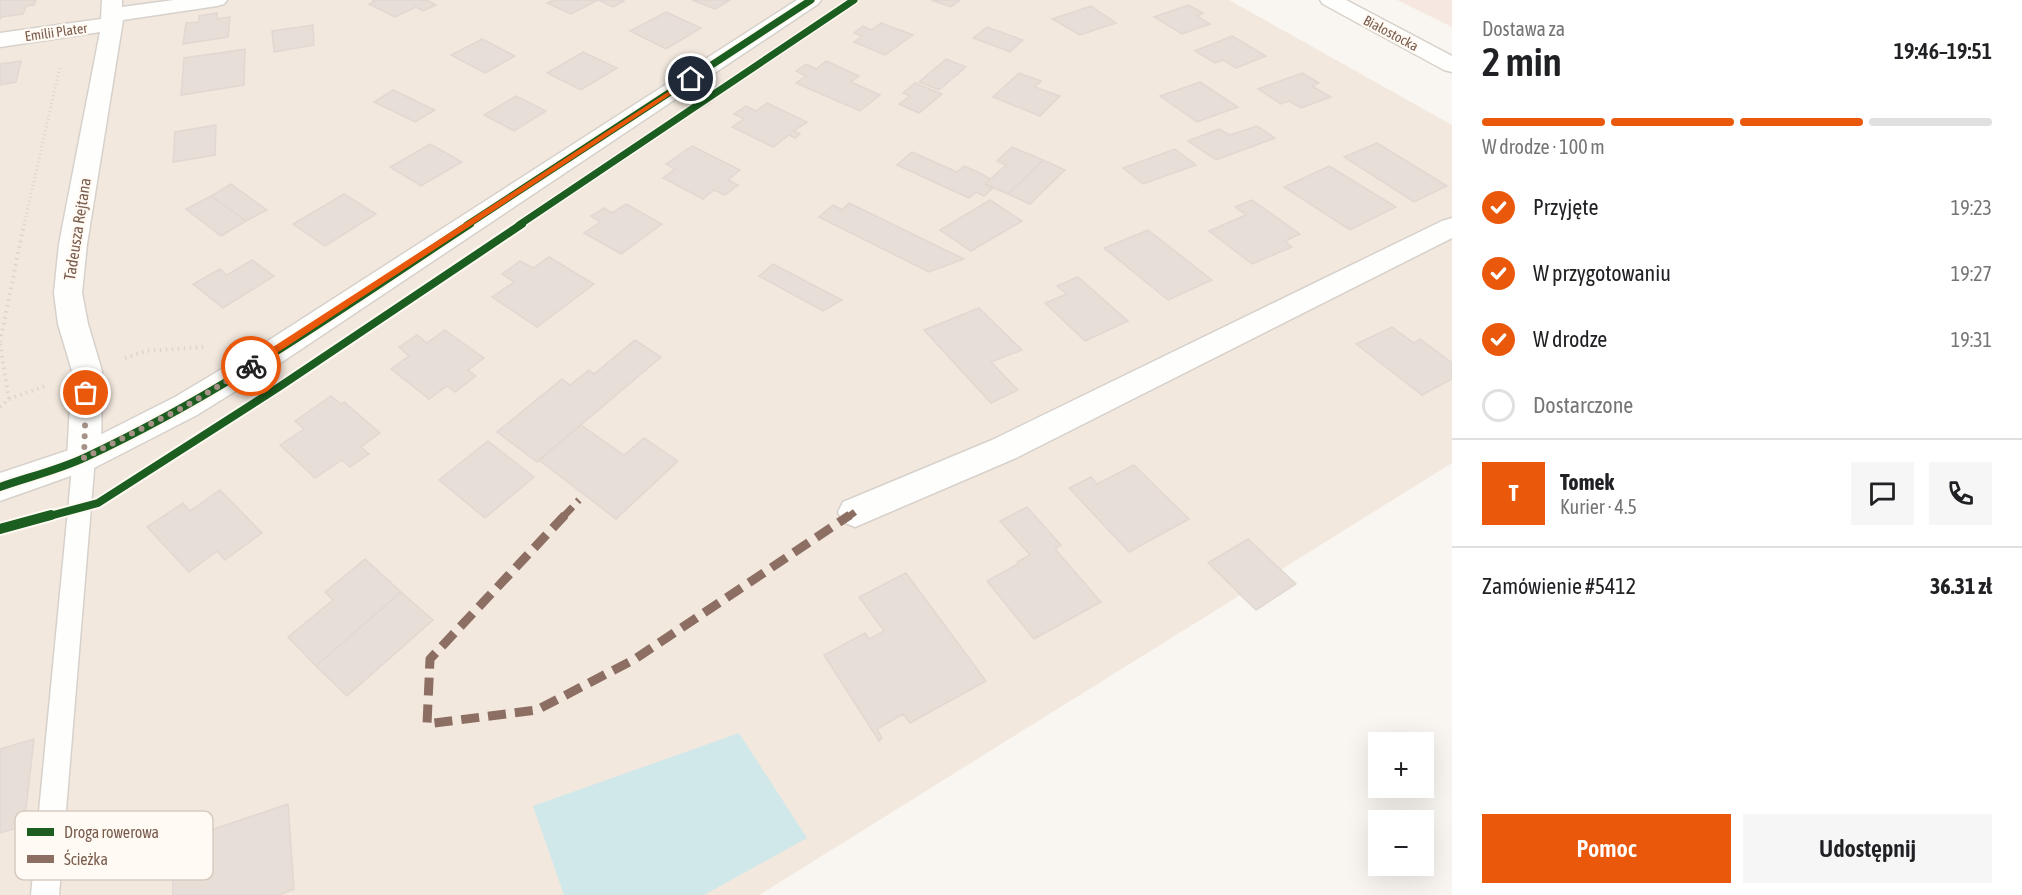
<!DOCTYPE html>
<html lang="pl">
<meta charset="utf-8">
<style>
body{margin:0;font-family:"Asap Condensed",sans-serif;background:#f6f6f6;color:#202124;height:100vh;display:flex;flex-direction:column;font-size:22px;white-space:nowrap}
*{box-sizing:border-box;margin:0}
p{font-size:20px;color:#757577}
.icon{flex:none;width:33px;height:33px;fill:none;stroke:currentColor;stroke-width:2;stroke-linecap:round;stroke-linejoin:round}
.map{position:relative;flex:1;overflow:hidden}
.panel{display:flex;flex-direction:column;background:#fff;width:570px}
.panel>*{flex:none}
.fabs{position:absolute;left:1368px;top:732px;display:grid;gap:12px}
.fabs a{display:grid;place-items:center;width:66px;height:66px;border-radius:0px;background:#fff;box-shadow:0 6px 24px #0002;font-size:30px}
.pin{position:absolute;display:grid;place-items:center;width:51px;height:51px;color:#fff;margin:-26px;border:3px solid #fff;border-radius:50%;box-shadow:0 2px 6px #0007}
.courier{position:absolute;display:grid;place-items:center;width:60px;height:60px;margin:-30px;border:4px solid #ea580c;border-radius:50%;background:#fff;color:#222;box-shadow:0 2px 8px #0007}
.headline em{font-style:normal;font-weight:600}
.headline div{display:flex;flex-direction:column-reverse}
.headline{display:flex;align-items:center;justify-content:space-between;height:102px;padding:0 30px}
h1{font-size:39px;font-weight:600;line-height:45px}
.bar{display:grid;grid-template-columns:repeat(4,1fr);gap:9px 6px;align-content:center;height:72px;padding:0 30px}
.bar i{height:8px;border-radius:4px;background:#e0e0e0}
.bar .active{background:#ea580c}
.bar p{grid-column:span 4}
.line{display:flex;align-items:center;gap:15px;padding:0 30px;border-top:2px solid #e0e0e0}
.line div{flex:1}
.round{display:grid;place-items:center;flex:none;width:63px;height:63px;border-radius:0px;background:#f6f6f6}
ol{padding:0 30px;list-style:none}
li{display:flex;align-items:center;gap:18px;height:66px}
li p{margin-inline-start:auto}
li .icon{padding:6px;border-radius:50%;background:#ea580c;color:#fff;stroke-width:4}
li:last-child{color:#757577}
li i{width:33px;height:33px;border:3px solid #e0e0e0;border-radius:50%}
.action{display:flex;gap:12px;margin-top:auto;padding:12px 30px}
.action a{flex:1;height:69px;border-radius:0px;background:#ea580c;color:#fff;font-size:24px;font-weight:600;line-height:69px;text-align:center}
.action a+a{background:#f6f6f6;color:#202124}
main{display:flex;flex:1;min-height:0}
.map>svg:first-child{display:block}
.residential{fill:#f2e8de}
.commercial{fill:#f6e8e1}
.water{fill:#d0e8ea}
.building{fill:#e6ded7;stroke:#e2d8d2;stroke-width:1.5}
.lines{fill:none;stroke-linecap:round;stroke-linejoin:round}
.service-casing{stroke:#d7d1cb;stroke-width:3}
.minor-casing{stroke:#d7d1cb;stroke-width:3}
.tertiary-casing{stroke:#d7d1cb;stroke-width:3}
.secondary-casing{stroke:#d9d2cb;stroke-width:3}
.path-far1{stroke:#dcd5d0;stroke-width:3;stroke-dasharray:1 3;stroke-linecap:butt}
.path{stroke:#dcd5d0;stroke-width:4;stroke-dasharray:1.5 4.5;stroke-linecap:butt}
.service{fill:#fefefd;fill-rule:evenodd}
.minor{fill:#fefefd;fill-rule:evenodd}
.tertiary{fill:#fefefd;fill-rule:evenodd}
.secondary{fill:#fefefd;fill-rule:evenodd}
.quiet-far1{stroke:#8d6e63;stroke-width:7;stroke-dasharray:14 7;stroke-linecap:butt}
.quiet{stroke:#8d6e63;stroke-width:9;stroke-dasharray:18 9;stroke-linecap:butt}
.cycleway-far2-casing{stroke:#fffaf3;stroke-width:10}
.cycleway-far1-casing{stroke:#fffaf3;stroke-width:12}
.cycleway-casing{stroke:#fffaf3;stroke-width:14}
.cycleway-far2{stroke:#1b5e20;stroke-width:7}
.cycleway-far1{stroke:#1b5e20;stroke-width:8}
.cycleway{stroke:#1b5e20;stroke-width:10}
.route{fill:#ea580c}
.done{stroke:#a69286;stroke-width:6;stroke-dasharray:0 10.8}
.labels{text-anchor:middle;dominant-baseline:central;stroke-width:4.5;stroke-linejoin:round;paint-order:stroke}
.far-street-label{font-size:14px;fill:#7a5c4d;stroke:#fffaf3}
.street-label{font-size:16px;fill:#7a5c4d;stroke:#fffaf3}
.key{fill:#fffaf3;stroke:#d7cbc1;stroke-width:1.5}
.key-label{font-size:16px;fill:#7a5c4d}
</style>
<main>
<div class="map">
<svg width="1452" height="895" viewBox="0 0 1452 895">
<rect width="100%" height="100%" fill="#f9f5f0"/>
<path class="residential" d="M0 0H1229L1452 125V463L759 895H0Z"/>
<path class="commercial" d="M1397 0H1452V27Z"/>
<path class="water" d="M739 733 807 838 704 895H564L533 806Z"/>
<path class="building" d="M0 0H36L34 5 26 6 23 14 1 17 0 20Z
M372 0H427L436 5 423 11 416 7 395 17 369 4 375 1Z
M554 0H598L571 14 547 3Z
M598 0H623L624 1 613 7Z
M692 0H730L715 9Z
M931 0H960L951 7Z
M1188 5 1203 13 1197 16 1210 24 1182 34 1154 17Z
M1091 6 1116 23 1080 35 1052 19Z
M666 12 701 28 666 49 630 31Z
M217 13V19L230 17 228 37 183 44 186 23 199 22V16Z
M881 23 913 35 885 55 854 42 862 36 854 33 863 26 871 30Z
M313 25 314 45 274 52 272 31Z
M987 27 1023 40 1010 52 973 38Z
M1232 36 1266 56 1236 68 1223 60 1215 63 1195 51Z
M482 39 515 56 485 73 451 55Z
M245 49 244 85 181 95 184 58Z
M583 52 617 68 581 90 547 73Z
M946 59 966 67 939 90 919 82Z
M21 61 16 82 0 85V64Z
M826 61 859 76 851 82 880 95 860 111 796 83 806 76 796 71 806 64 816 69Z
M1019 73 1041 81 1035 87 1060 96 1040 116 993 97Z
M1302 73 1319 83 1312 86 1331 97 1301 108 1289 101 1281 104 1258 89Z
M1200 82 1238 107 1197 122 1160 96Z
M915 83 942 94 919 113 899 104 910 96 903 93Z
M393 90 435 110 415 122 374 102Z
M516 96 546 111 514 131 484 115Z
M767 103 807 122 794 131 800 134 795 138 789 135 773 147 732 127 744 119 734 114 746 106 756 111Z
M216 125 215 155 173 162 175 132Z
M1257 126 1275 138 1216 160 1188 141 1219 129 1230 135Z
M1377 143 1447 186 1414 202 1344 157Z
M430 144 462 162 421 186 390 167Z
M692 146 740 170 728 180 738 185 725 195 714 190 703 199 663 178 675 169 666 164Z
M1012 147 1043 160 1008 194 985 184 1006 165 997 161Z
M1175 149 1196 165 1143 184 1123 168Z
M912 152 957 172 964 166 976 171 990 179 985 184 993 188 984 196 976 192 969 198 897 165Z
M1043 160 1065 170 1030 204 1008 194Z
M1329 166 1396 207 1350 230 1284 187Z
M231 184 267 210 246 221 211 196Z
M344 194 376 214 325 246 293 224Z
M211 196 246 221 221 236 186 209Z
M990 200 1022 221 971 251 940 230Z
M1252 200 1300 234 1285 241 1292 247 1252 264 1209 231 1246 215 1235 207Z
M849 203 964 259 929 272 819 217 833 205 842 210Z
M626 204 662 224 621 254 584 233 600 222 591 216 604 208 612 213Z
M1148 230 1212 280 1168 300 1104 248Z
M549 257 594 284 537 327 492 297 514 282 502 274 520 261 533 268Z
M252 260 274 276 223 308 193 284 220 269 227 275Z
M773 264 842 300 823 311 759 276Z
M1078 277 1128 321 1085 341 1045 303 1067 294 1057 286Z
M979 308 1022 350 991 362 1018 390 991 403 924 330Z
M1392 327 1414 343 1420 339 1452 363V379L1422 395 1356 344Z
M445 330 484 358 468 370 476 376 455 392 447 386 429 399 391 369 409 356 399 347 417 335 427 343Z
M635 340 661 357 537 462 497 432 562 379 570 385 589 370 594 374Z
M331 396 341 404 344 402 380 433 361 447 369 454 350 467 342 460 315 478 280 445 304 429 295 421Z
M581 425 624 455 644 438 678 461 616 519 539 460Z
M488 441 534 477 485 518 439 480Z
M1134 465 1189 519 1129 552 1069 488 1091 477 1097 484Z
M220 490 262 533 225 560 217 551 189 572 147 527 183 503 190 511Z
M1027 507 1061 545 1055 549 1101 602 1034 639 987 581 1018 564 1017 562 1030 555 1000 521Z
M1248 539 1296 584 1256 610 1208 563Z
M365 559 401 592 316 666 288 637 333 600 325 592Z
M906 573 986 681 910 723 903 714 877 729 882 738 879 741 824 655 865 633 869 639 884 631 859 597Z
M401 592 433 620 347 696 316 666Z
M34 739 24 826 0 833V749Z
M288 804 294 889 279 895H173V875L184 872V839Z"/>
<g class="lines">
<defs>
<path id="service" d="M84 449 91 452 95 458 59 895H31L73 458 77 452Z"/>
<path id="minor" d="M102 0H122V7L174 0H227L224 4 217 6 123 20 87 244 82 293 88 324 102 371 101 458 96 467 84 471 72 467 67 458 72 371 58 324 54 293 59 244 100 32 0 47V33L101 19Z
M1452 218V238L1016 458 855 527 843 522 838 512 843 502 992 440 1442 221Z"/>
<path id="tertiary" d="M797 0H821L818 4 282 362 197 415 96 467 0 501V473L72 449 175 397 260 346Z"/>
<path id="secondary" d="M1320 0H1346L1452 56V72L1444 70 1323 4Z"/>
</defs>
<use href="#service" class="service-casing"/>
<use href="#minor" class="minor-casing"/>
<use href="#tertiary" class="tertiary-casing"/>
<use href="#secondary" class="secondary-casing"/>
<path class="path-far1" d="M24 225 60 66"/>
<path class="path" d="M0 342 24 224
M0 344 9 399
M125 358 145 351 204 347
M0 407 9 399 45 386"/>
<use href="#service" class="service"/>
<use href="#minor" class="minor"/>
<use href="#tertiary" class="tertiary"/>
<use href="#secondary" class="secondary"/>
<path class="quiet-far1" d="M563 517 579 500
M848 517 855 512"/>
<path class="quiet" d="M565 515 430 659 427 724 537 710 635 659 850 515"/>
<defs>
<path id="cycleway-far2" d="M467 225 811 0
M519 225 854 0"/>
<path id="cycleway-far1" d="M0 487C28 477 59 470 86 457 222 394 345 306 470 224
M46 517 98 503 279 387 522 224"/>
<path id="cycleway" d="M0 529 51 515"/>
</defs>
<use href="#cycleway-far2" class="cycleway-far2-casing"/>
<use href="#cycleway-far1" class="cycleway-far1-casing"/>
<use href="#cycleway" class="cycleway-casing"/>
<use href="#cycleway-far2" class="cycleway-far2"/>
<use href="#cycleway-far1" class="cycleway-far1"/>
<use href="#cycleway" class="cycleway"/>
</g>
<path class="route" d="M691 77 693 80 254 368H248V363Z"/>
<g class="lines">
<path class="done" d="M86 393 84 458 186 406 251 366"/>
</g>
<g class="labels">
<g class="far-street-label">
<text transform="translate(56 32) rotate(-8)">Emilii Plater</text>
<text transform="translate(1391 33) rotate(28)">Białostocka</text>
</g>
<g class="street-label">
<text transform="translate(77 229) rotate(-81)">Tadeusza Rejtana</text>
</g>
</g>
<rect x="15" y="811" width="198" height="69" rx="9" class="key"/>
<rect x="27" y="828" width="27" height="8" fill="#1b5e20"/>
<rect x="27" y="855" width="27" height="8" fill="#8d6e63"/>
<g class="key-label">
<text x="64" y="838">Droga rowerowa</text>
<text x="64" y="865">Ścieżka</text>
</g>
</svg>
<div class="fabs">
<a>+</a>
<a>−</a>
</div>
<div class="pin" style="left:86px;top:393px;background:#ea580c"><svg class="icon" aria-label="bag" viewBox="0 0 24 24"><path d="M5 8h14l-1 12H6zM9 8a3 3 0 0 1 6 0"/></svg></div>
<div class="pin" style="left:691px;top:79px;background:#1f2937"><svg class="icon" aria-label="home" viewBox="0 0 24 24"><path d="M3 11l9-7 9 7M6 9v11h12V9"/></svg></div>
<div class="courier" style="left:251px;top:366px"><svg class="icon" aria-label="bike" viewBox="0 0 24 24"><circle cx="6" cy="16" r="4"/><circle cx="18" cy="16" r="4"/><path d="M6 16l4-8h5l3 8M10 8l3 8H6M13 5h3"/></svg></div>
</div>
<section class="panel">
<div class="headline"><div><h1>2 min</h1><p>Dostawa za</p></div><em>19:46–19:51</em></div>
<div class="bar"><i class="active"></i><i class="active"></i><i class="active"></i><i></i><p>W drodze · 100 m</p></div>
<ol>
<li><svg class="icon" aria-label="check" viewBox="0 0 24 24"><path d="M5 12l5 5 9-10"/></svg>Przyjęte<p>19:23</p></li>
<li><svg class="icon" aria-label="check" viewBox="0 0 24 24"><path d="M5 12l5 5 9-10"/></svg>W przygotowaniu<p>19:27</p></li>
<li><svg class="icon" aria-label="check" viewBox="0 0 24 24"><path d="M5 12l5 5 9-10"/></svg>W drodze<p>19:31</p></li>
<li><i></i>Dostarczone</li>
</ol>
<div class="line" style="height:108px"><b class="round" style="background:#ea580c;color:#fff">T</b><div><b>Tomek</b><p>Kurier · 4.5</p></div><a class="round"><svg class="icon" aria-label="chat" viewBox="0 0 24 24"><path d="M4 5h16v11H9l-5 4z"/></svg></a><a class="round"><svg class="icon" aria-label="phone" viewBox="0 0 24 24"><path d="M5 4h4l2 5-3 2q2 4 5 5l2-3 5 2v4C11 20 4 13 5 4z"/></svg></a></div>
<div class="line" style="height:78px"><div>Zamówienie #5412</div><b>36.31 zł</b></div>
<div class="action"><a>Pomoc</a><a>Udostępnij</a></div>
</section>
</main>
